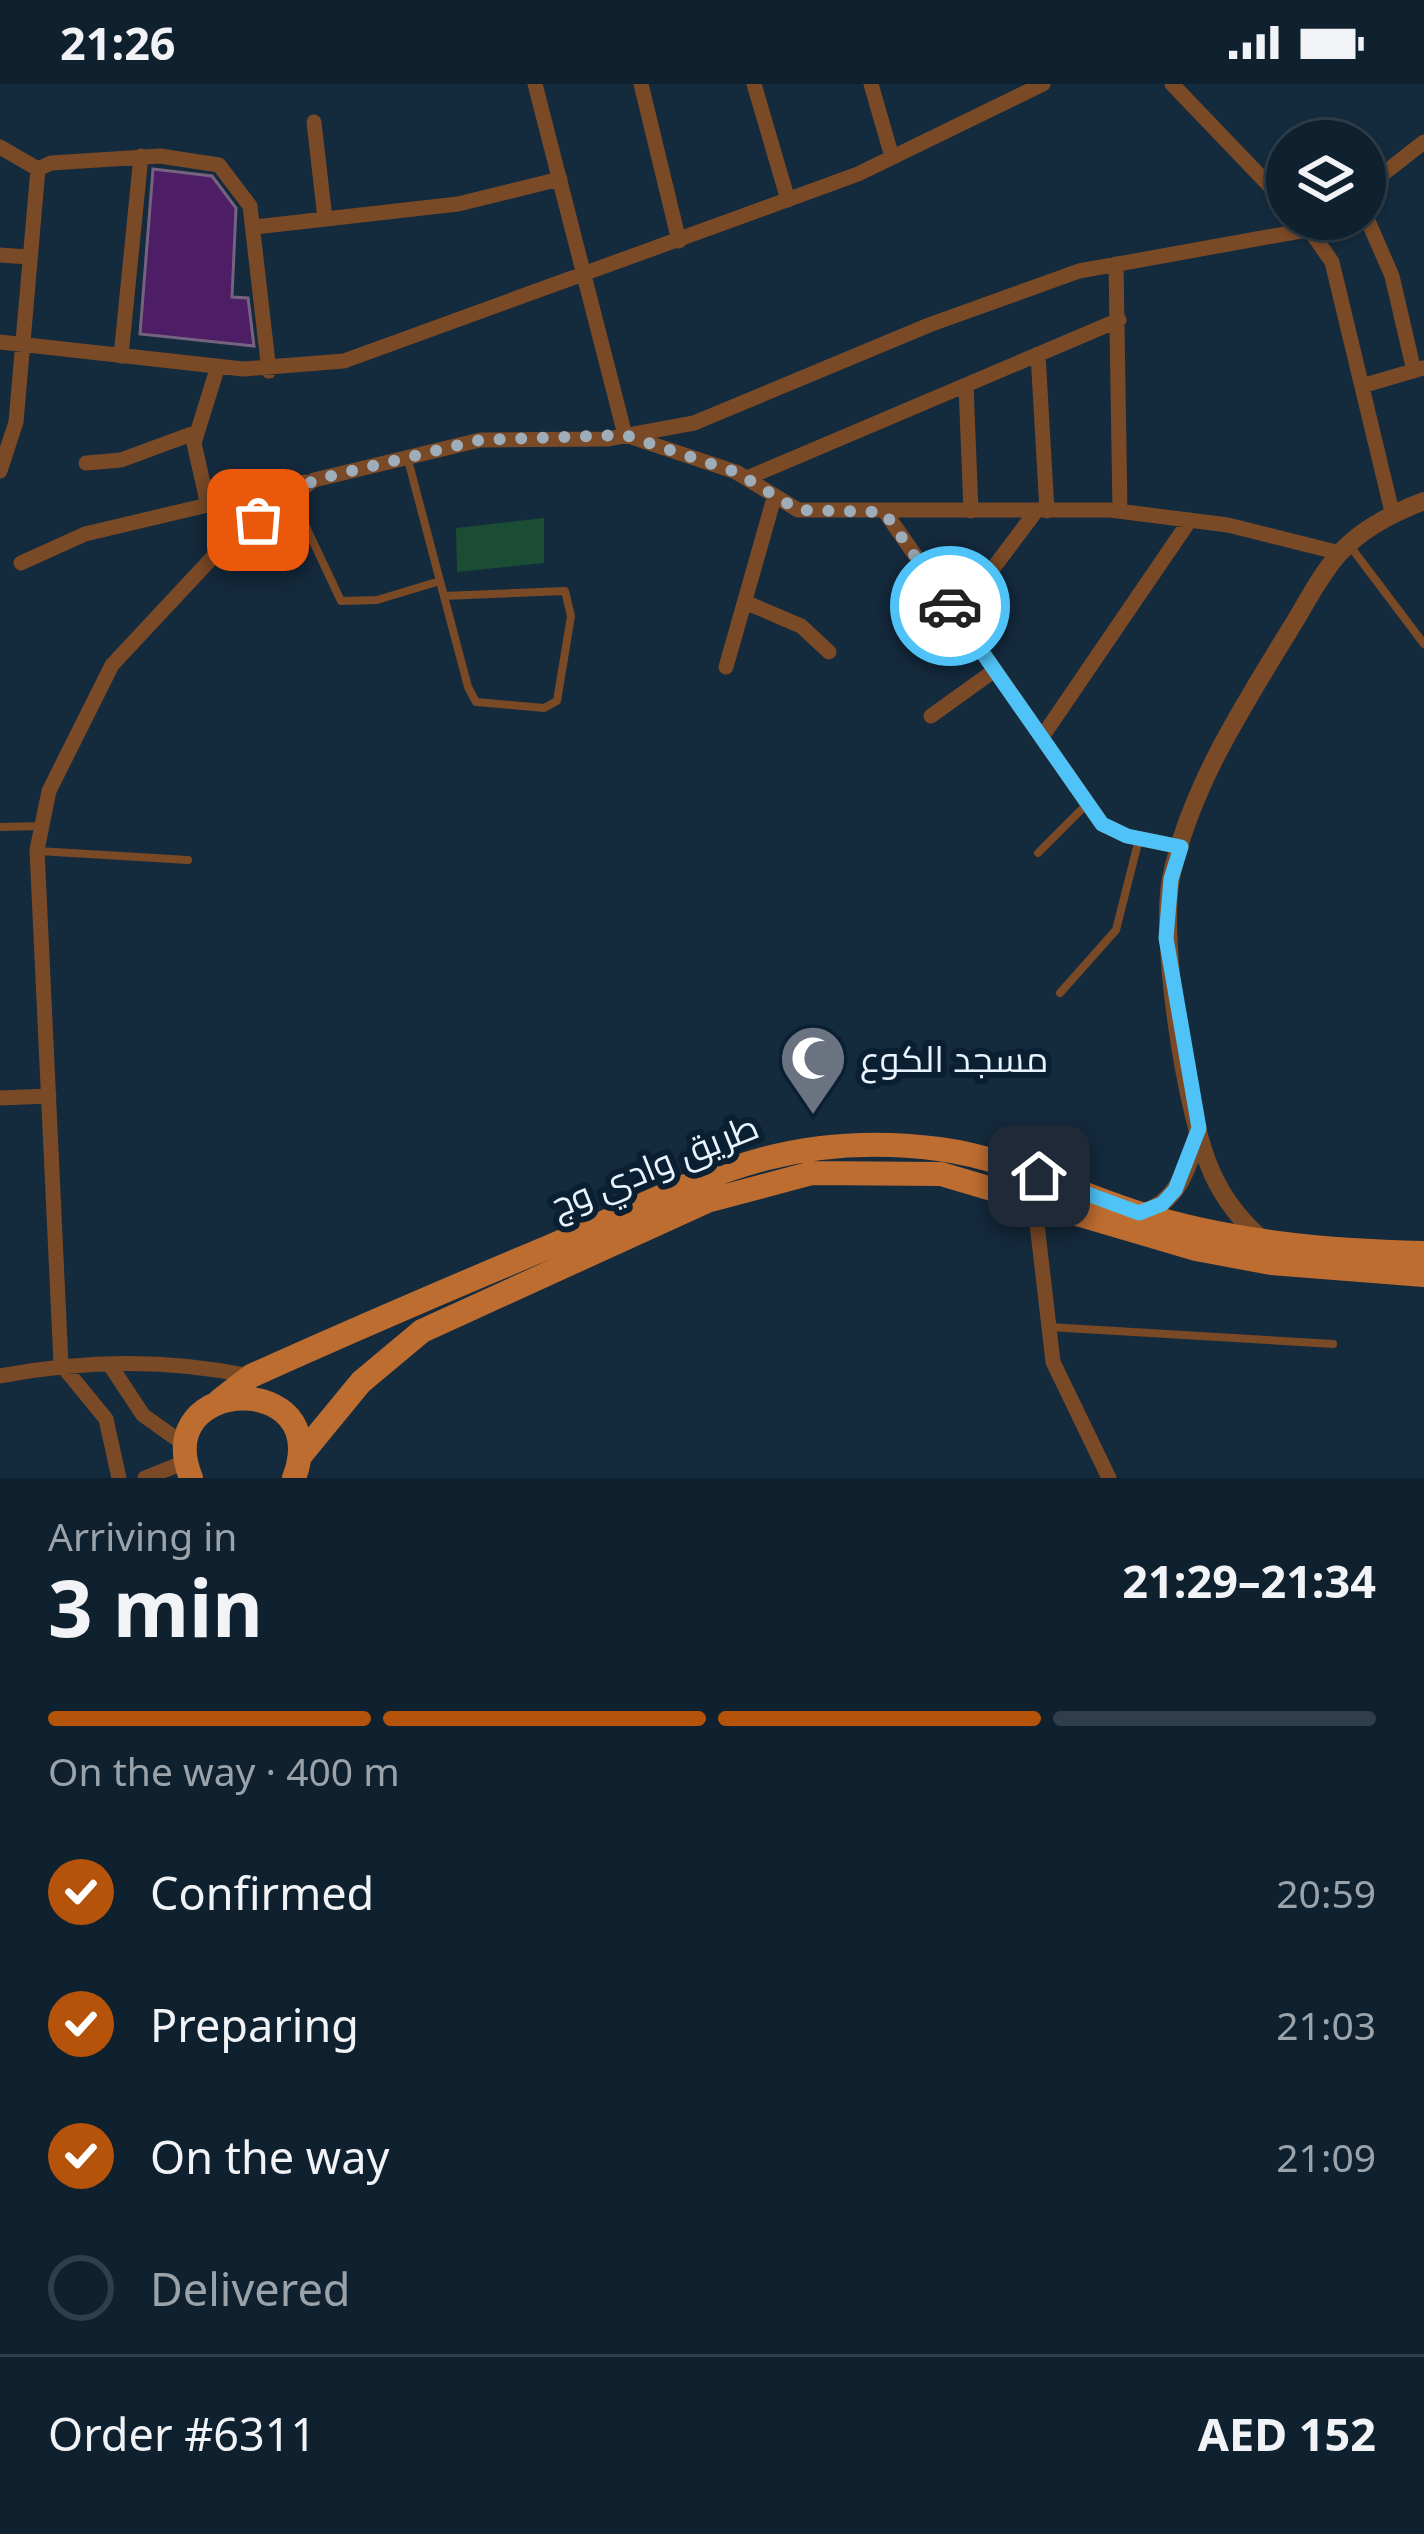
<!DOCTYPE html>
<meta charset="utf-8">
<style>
body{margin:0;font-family:"Noto Sans",Cairo,sans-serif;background:#1d2d3a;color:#f1f3f6;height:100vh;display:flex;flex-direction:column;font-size:45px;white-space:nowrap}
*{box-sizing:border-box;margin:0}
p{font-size:39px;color:#9ba3aa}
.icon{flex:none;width:66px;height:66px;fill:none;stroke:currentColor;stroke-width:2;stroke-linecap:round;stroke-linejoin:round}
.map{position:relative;height:1394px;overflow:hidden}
.drawer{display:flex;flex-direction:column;background:#0f202e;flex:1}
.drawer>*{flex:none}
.fabs{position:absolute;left:1266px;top:36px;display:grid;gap:24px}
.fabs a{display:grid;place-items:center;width:120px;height:120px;border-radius:50%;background:#0f202e;box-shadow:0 3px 9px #0004,0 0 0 3px #2f3e4a;font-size:60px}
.pin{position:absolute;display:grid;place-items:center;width:102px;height:102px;color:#fff;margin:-51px;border-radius:24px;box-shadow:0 6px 18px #0006}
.courier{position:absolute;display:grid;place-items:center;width:120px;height:120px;margin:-60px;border:9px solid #4fc3f7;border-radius:50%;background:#fff;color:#222;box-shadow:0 3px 15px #0007}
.summary em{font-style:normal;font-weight:700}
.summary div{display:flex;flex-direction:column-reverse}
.summary{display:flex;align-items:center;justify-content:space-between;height:204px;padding:0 48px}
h1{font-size:78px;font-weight:700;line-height:90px}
.bar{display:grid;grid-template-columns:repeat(4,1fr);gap:18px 12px;align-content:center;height:144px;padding:0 48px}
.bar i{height:15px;border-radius:9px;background:#2f3e4a}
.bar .active{background:#b45309}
.bar p{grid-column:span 4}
.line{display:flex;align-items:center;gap:30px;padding:0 48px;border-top:3px solid #2f3e4a}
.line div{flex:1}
ol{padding:0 48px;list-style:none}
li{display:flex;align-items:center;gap:36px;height:132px}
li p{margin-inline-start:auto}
li .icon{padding:12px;border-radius:50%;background:#b45309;color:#fff;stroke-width:4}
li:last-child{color:#9ba3aa}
li i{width:66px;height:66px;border:6px solid #2f3e4a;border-radius:50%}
.status{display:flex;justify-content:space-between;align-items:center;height:84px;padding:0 60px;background:#0f202e;direction:ltr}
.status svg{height:33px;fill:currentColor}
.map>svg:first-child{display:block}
.green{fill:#1a4d33}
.building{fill:#4d1d65;stroke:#74637e;stroke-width:3}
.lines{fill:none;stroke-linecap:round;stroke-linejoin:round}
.service{stroke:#7a4926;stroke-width:8}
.minor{stroke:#7a4926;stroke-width:15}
.tertiary{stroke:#7a4926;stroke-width:18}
.primary{stroke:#be6d31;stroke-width:24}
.done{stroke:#9eadba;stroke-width:12;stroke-dasharray:0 21.6}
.route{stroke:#4fc3f7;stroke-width:15}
.labels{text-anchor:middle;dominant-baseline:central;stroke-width:12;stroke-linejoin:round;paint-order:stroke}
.poi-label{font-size:36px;fill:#e8f3fd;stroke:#0a2032;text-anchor:start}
.street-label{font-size:36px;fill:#e8f3fd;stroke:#0a2032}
</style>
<div class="status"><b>21:26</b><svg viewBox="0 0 49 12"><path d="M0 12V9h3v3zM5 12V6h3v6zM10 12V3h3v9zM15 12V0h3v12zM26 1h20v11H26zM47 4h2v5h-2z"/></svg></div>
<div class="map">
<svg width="1424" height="1394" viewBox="0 0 1424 1394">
<rect width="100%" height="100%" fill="#142a3d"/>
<path class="green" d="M544 434V479L457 488 456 444Z"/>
<path class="building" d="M153 85 212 92 236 124 232 213 248 214 254 262 140 250Z"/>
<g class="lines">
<path class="service" d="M408 376 468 603 476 618 544 624 557 617 571 532 565 507 444 512
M292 413 341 517 377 516 440 497
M1350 462 1424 560
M0 743 40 742
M38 767 188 776
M1038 769 1087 720
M1060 909 1116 846 1139 755
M1049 1243 1333 1260"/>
<path class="minor" d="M535 0 625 351 736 388 798 426H1110L1228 441 1340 469
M641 0 679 157
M754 0 788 116
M871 0 892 73
M1172 0 1287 120
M314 38 325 135
M0 63 38 85
M1365 104 1424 58
M1365 130 1392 192 1414 287
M1302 135 1332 178 1393 432
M255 143 458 120 560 95
M0 171 28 173
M1116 180 1120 427
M0 258 243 285 344 277 858 90 1043 0
M1038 270 1047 427
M121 272 141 72
M966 301 971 427
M1362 302 1423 284
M86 379 121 376 197 348
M0 387 16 338 38 85 51 79 160 72 219 81 250 122 269 287
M747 394 1119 236
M207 417 194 359 218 282
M885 428 1102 740 1127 752 1181 763
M21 479 85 450 305 398
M745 518 801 542 829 568
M957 532 1037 426
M726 583 774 414
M931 632 995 586
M1042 653 1190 436
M0 1014 49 1012
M1034 1114 1053 1278 1109 1394
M110 1281 143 1331 185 1361
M0 1292C82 1276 169 1275 251 1292
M119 1394 106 1335 61 1280 37 766 49 707 112 581 225 460 314 396 480 356 607 355 694 339 929 241 1079 187 1312 145 1325 135
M145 1394 185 1378"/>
<path class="tertiary" d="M1139 1129C1177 1122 1189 1082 1198 1049
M1263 1156C1242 1138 1225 1117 1213 1091 1186 1034 1159 856 1171 794 1190 704 1242 624 1289 547 1305 522 1319 492 1339 470 1360 446 1395 428 1424 417"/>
<path class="primary" d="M219 1317 251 1292C351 1247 451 1204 551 1162 692 1101 778 1044 939 1065 1009 1074 1071 1108 1138 1129 1230 1158 1328 1167 1424 1169
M301 1371 361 1298 422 1247 707 1117 812 1089 941 1090 1196 1165 1271 1179 1424 1191
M191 1394C149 1290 335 1286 294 1394"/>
</g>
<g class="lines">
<path class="done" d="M258 436 314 396 480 356 625 351 736 388 798 426 884 428 950 522"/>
<path class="route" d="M950 522 1102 740 1127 752 1181 763 1171 795 1166 854 1199 1044 1175 1106 1162 1120 1139 1129 1039 1092"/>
</g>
<defs>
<symbol id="mosque-pin" viewBox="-11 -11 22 30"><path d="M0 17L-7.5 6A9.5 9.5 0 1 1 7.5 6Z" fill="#6b7280" stroke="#0a2032"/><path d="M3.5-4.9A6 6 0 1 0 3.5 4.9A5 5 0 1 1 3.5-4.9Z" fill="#fff"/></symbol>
</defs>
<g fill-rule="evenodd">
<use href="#mosque-pin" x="775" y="936" width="76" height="104"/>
</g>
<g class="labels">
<g class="poi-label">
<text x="860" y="974">مسجد الكوع</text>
</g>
<g class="street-label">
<text transform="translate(654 1081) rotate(-22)">طريق وادي وج</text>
</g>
</g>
</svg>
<div class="fabs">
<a><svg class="icon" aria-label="layers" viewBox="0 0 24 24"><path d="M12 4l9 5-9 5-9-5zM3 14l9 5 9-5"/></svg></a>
</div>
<div class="pin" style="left:258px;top:436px;background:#ea580c"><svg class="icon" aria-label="bag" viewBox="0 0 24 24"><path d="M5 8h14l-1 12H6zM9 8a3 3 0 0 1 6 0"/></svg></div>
<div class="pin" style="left:1039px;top:1092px;background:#1f2937"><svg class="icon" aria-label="home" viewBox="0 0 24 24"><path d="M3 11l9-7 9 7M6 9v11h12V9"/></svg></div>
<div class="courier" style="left:950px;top:522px"><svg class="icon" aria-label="car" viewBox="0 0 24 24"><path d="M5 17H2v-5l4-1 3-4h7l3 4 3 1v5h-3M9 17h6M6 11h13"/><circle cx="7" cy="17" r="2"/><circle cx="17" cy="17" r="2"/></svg></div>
</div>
<section class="drawer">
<div class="summary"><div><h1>3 min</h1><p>Arriving in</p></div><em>21:29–21:34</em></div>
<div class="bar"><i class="active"></i><i class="active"></i><i class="active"></i><i></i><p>On the way · 400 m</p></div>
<ol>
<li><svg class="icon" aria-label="check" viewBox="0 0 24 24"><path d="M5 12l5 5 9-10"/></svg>Confirmed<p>20:59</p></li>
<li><svg class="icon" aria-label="check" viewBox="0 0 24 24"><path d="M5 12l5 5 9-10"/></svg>Preparing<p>21:03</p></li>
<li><svg class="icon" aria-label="check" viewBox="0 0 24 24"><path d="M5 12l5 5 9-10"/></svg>On the way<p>21:09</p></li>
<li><i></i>Delivered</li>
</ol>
<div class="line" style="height:156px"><div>Order #6311</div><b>AED 152</b></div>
</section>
